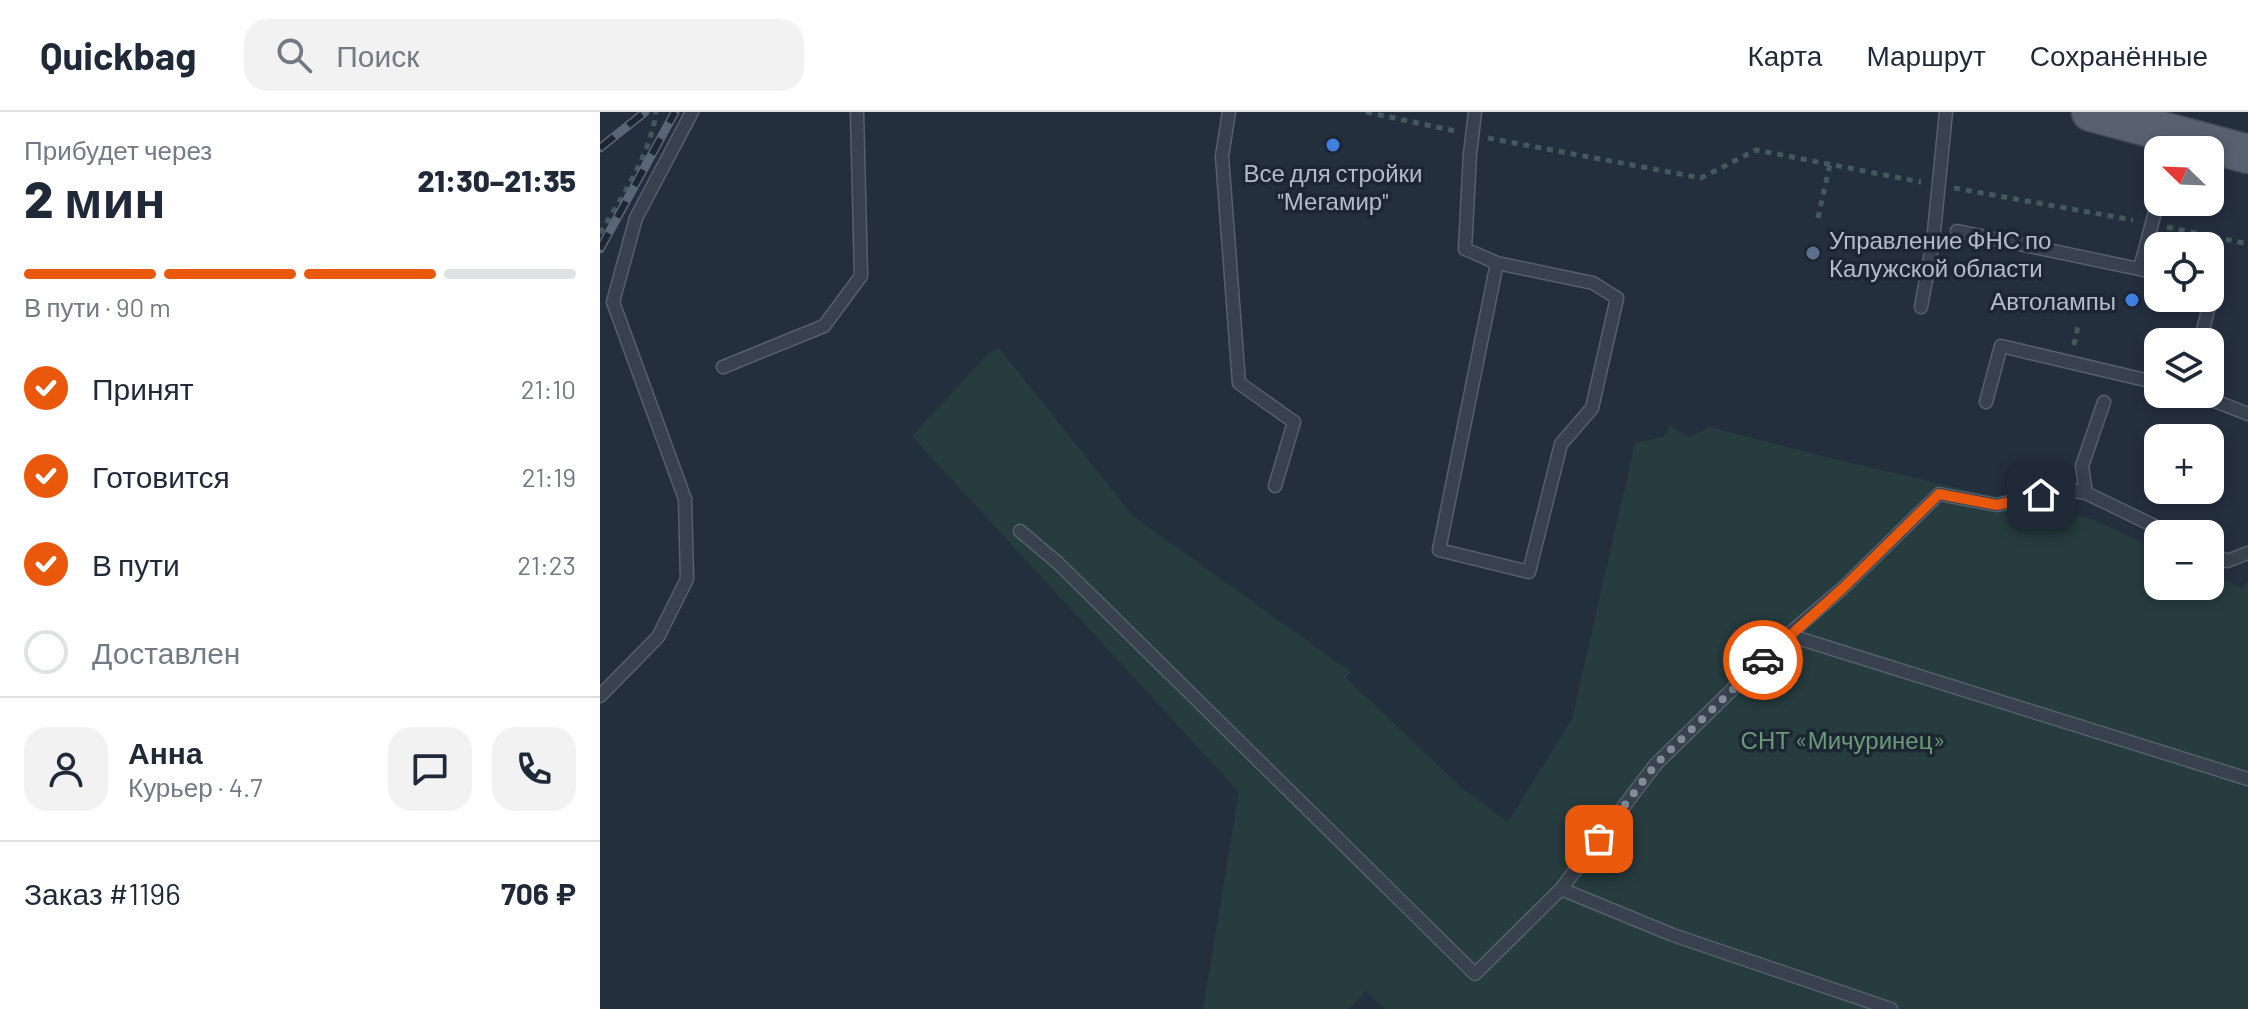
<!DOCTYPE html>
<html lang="ru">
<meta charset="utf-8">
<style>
body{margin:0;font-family:Barlow,sans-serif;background:#f2f2f3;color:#1f2937;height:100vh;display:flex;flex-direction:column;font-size:30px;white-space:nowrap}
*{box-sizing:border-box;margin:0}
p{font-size:26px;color:#747a83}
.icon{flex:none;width:44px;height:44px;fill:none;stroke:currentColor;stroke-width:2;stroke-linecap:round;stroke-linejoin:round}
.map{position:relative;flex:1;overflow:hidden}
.drawer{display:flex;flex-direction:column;background:#fff;width:600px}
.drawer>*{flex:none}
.needle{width:52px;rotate:293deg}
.tools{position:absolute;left:1544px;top:24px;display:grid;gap:16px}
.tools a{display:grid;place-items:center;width:80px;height:80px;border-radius:16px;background:#fff;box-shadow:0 4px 12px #0003;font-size:40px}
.pin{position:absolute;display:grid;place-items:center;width:68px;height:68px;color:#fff;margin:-34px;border-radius:16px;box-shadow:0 4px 12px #0006}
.courier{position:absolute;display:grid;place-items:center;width:80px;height:80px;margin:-40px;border:6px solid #ea580c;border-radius:50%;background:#fff;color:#222;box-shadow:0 2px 10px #0007}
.headline em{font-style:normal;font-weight:800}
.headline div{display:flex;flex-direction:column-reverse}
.headline{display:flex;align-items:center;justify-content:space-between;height:136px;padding:0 24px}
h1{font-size:52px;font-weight:800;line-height:60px}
.bar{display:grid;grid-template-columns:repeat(4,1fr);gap:12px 8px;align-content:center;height:96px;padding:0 24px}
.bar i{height:10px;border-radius:6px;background:#e0e1e3}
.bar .selected{background:#ea580c}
.bar p{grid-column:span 4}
.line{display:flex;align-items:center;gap:20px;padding:0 24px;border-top:2px solid #e0e1e3}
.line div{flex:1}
.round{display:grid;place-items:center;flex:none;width:84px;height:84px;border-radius:24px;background:#f2f2f3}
ol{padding:0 24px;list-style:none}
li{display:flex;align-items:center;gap:24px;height:88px}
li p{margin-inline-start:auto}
li .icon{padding:8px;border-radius:50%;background:#ea580c;color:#fff;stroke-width:4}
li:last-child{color:#747a83}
li i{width:44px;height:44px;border:4px solid #e0e1e3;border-radius:50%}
header{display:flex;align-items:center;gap:48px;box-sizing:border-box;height:112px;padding:0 40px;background:#fff;border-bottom:2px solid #e0e1e3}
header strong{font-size:38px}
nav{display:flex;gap:44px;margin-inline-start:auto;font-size:28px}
.search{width:560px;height:72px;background:#f2f2f3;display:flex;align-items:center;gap:20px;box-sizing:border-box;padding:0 28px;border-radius:24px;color:#747a83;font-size:30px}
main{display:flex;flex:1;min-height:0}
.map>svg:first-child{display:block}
.green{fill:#263c3f}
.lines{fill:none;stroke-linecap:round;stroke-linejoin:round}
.service-casing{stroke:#565f6c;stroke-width:15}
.primary-casing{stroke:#414a57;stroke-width:41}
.path{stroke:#44595c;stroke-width:5;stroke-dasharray:6 6;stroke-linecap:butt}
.service{stroke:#38414e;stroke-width:12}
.primary{stroke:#56606e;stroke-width:38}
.rail-casing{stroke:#5a6575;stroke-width:9}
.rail{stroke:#1d2633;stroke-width:6;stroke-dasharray:18;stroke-linecap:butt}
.done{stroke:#828b98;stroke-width:8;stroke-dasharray:0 14.4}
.route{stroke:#ea580c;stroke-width:10}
.shop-dot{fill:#3f7fe0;stroke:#1d2633;stroke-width:3}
.service-dot{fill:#5c6f8a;stroke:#1d2633;stroke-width:3}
.labels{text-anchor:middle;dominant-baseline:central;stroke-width:7;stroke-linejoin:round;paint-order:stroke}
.poi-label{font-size:24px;fill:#b4bcc9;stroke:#1d2633}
.park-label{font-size:24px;fill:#6b9a76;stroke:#1d2633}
</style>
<header>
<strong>Quickbag</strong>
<div class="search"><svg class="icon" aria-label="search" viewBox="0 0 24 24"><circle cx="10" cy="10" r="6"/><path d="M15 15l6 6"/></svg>Поиск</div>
<nav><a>Карта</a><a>Маршрут</a><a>Сохранённые</a></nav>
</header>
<main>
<section class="drawer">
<div class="headline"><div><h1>2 мин</h1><p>Прибудет через</p></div><em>21:30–21:35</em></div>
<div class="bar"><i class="selected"></i><i class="selected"></i><i class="selected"></i><i></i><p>В пути · 90 m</p></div>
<ol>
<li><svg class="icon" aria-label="check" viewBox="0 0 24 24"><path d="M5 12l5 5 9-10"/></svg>Принят<p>21:10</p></li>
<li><svg class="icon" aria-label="check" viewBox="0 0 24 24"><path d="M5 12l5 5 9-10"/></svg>Готовится<p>21:19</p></li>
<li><svg class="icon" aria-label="check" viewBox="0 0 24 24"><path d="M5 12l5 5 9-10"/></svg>В пути<p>21:23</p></li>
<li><i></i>Доставлен</li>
</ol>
<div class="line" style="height:144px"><a class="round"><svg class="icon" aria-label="person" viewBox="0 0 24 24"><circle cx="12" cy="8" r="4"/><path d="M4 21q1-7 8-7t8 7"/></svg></a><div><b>Анна</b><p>Курьер · 4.7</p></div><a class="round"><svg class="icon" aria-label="chat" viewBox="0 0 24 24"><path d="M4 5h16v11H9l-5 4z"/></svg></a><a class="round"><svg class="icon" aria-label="phone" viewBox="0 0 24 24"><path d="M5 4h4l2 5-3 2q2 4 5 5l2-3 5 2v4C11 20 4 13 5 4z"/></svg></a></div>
<div class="line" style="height:104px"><div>Заказ #1196</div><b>706 ₽</b></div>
</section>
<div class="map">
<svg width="1648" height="897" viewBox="0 0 1648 897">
<rect width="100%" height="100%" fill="#242f3e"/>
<path class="green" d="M399 236 534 405 751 560 746 566 863 677 908 710 972 607 1035 331 1064 325 1070 313 1089 325 1110 315 1230 346 1492 407 1558 438V474H1610V462L1642 476 1648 469V897H785L766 879 748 897H603L639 680 312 324 388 242Z"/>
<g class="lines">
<defs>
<path id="service" d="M629 0 622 44 639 271 694 310 675 374
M875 0 870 42 865 137 897 151 993 171 1017 186 992 296 961 332 929 460 839 438 897 151
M1357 119 1558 161
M1540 156 1558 89
M1321 195 1333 130 1346 0
M1600 230 1610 190 1608 186
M123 255 224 214 261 164 257 0
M1597 282 1648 302
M1386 290 1401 234 1558 271
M1504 290 1482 354 1486 381 1571 422
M420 419 458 451 875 862 961 777 1073 823 1291 897
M1610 441 1627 449 1648 441
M1188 523 1243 476 1339 382 1397 393 1463 377 1486 381
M0 584 58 525 87 467 85 387 13 190 36 106 92 0
M961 777 1056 652 1188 523 1648 667"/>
<path id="primary" d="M1491 0 1648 42"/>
</defs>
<use href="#service" class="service-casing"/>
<use href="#primary" class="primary-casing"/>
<path class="path" d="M766 0 855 19
M888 26 1101 66 1156 38 1321 70
M1354 76 1533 108
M1218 106 1230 52
M1567 115 1648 132
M0 121C21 87 51 41 56 0
M1474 233 1478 214"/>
<use href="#service" class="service"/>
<use href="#primary" class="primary"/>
<defs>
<path id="rail" d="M0 36 45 0
M0 137 75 0"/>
</defs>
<use href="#rail" class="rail-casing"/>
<use href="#rail" class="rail"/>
</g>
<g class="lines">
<path class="done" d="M999 727 1056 652 1163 548"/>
<path class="route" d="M1163 548 1243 476 1339 382 1397 393 1441 383"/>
</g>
<g class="shop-dot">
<circle cx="733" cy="33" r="8"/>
<circle cx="1532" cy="188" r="8"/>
</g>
<circle class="service-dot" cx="1213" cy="141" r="8"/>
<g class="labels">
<g class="poi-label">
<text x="733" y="60">Все для стройки<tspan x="733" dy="28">"Мегамир"</tspan></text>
<text x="1229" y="127" text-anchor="start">Управление ФНС по<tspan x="1229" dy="28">Калужской области</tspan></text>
<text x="1516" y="188" text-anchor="end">Автолампы</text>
</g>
<g class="park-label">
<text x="1243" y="627">СНТ «Мичуринец»</text>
</g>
</g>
</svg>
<div class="tools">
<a><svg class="needle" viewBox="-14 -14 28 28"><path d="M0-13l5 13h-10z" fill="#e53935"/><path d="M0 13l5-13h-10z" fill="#747a83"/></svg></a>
<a><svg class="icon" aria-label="locate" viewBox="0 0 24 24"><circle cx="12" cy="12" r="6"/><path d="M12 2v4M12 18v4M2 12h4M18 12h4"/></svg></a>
<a><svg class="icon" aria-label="layers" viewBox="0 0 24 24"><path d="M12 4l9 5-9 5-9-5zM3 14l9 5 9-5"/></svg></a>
<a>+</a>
<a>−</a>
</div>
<div class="pin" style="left:999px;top:727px;background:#ea580c"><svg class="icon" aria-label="bag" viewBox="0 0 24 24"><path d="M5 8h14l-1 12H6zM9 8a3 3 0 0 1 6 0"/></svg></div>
<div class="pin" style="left:1441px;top:383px;background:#1f2937"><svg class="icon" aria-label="home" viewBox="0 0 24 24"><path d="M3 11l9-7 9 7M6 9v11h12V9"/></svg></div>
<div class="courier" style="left:1163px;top:548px"><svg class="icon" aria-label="car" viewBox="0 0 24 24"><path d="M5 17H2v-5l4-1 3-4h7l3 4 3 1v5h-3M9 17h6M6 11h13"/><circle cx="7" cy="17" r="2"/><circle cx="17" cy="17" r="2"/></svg></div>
</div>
</main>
